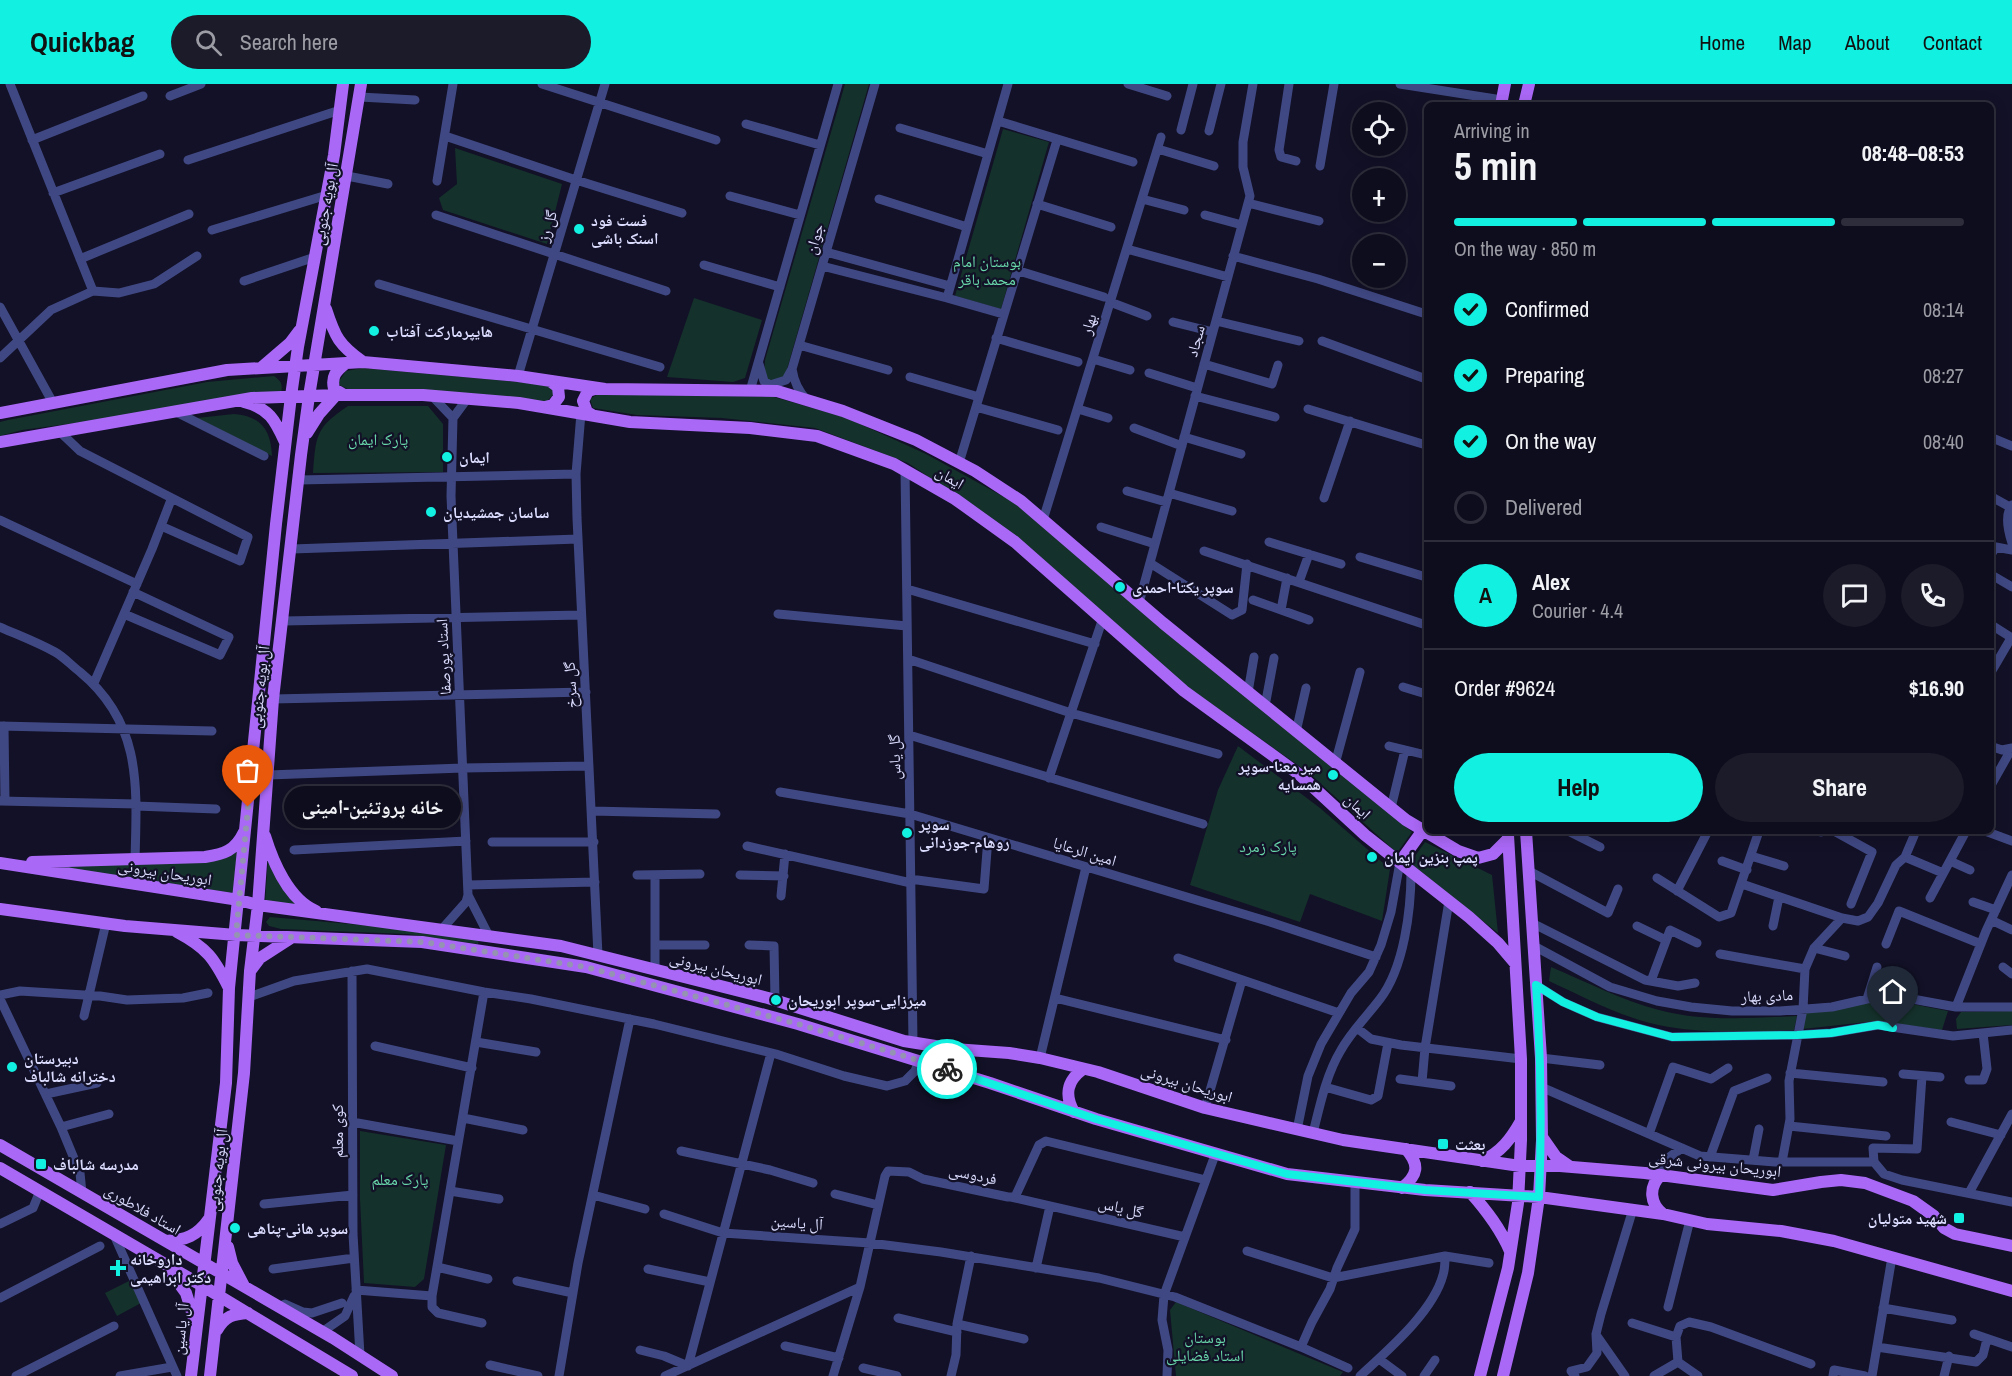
<!DOCTYPE html>
<meta charset="utf-8">
<style>
body{margin:0;font-family:"Archivo Narrow","Noto Naskh Arabic",sans-serif;background:#1c1b2a;color:#f1f3f6;height:100vh;display:flex;flex-direction:column;font-size:22px;white-space:nowrap}
*{box-sizing:border-box;margin:0}
p{font-size:20px;color:#9b9ca4}
.icon{flex:none;width:33px;height:33px;fill:none;stroke:currentColor;stroke-width:2;stroke-linecap:round;stroke-linejoin:round}
.map{position:relative;flex:1;overflow:hidden}
.sheet{position:absolute;left:1424px;top:18px;width:570px;height:732px;display:flex;flex-direction:column;background:#0e0d1d;border-radius:9px;box-shadow:0 3px 15px #0003,0 0 0 2px #2e2d3b}
.sheet>*{flex:none}
.tools{position:absolute;left:1352px;top:18px;display:grid;gap:12px}
.tools a{display:grid;place-items:center;width:54px;height:54px;border-radius:50%;background:#0e0d1d;box-shadow:0 3px 15px #0003,0 0 0 2px #2e2d3b;font-size:30px}
.pin{position:absolute;display:grid;place-items:center;width:51px;height:51px;color:#fff;margin:-62px -26px;border-radius:50% 50% 50% 0;rotate:-45deg;box-shadow:0 0 6px #0007}
.pin .icon{rotate:45deg}
.courier{position:absolute;display:grid;place-items:center;width:60px;height:60px;margin:-30px;border:4px solid #12f0e2;border-radius:50%;background:#fff;color:#222;box-shadow:0 2px 8px #0007}
.bubble{position:absolute;height:42px;border-radius:21px;background:#0e0d1d;box-shadow:0 3px 15px #0003,0 0 0 2px #2e2d3b;font-size:20px;font-weight:700;line-height:42px;text-align:center}
.headline em{font-style:normal;font-weight:700}
.headline div{display:flex;flex-direction:column-reverse}
.headline{display:flex;align-items:center;justify-content:space-between;height:102px;padding:0 30px}
h1{font-size:39px;font-weight:700;line-height:45px}
.bar{display:grid;grid-template-columns:repeat(4,1fr);gap:9px 6px;align-content:center;height:72px;padding:0 30px}
.bar i{height:8px;border-radius:4px;background:#2e2d3b}
.bar .on{background:#12f0e2}
.bar p{grid-column:span 4}
.line{display:flex;align-items:center;gap:15px;padding:0 30px;border-top:2px solid #2e2d3b}
.line div{flex:1}
.round{display:grid;place-items:center;flex:none;width:63px;height:63px;border-radius:32px;background:#1c1b2a}
ol{padding:0 30px;list-style:none}
li{display:flex;align-items:center;gap:18px;height:66px}
li p{margin-inline-start:auto}
li .icon{padding:6px;border-radius:50%;background:#12f0e2;color:#111;stroke-width:4}
li:last-child{color:#9b9ca4}
li i{width:33px;height:33px;border:3px solid #2e2d3b;border-radius:50%}
.action{display:flex;gap:12px;margin-top:auto;padding:12px 30px}
.action a{flex:1;height:69px;border-radius:36px;background:#12f0e2;color:#111;font-size:24px;font-weight:700;line-height:69px;text-align:center}
.action a+a{background:#1c1b2a;color:#f1f3f6}
header{display:flex;align-items:center;gap:36px;box-sizing:border-box;height:84px;padding:0 30px;background:#12f0e2;color:#111}
header strong{font-size:28px}
nav{display:flex;gap:33px;margin-inline-start:auto;font-size:21px}
.search{width:420px;height:54px;background:#1c1b2a;display:flex;align-items:center;gap:15px;box-sizing:border-box;padding:0 21px;border-radius:33px;color:#9b9ca4;font-size:22px}
.map>svg:first-child{display:block}
.green{fill:#15312b}
.lines{fill:none;stroke-linecap:round;stroke-linejoin:round}
.minor{stroke:#404883;stroke-width:9}
.major{stroke:#aa68f6;stroke-width:12}
.done{stroke:#9494b2;stroke-width:6;stroke-dasharray:0 10.8}
.route{stroke:#12f0e2;stroke-width:8}
.poi-dot{fill:#12f0e2;stroke:#121127;stroke-width:2}
.labels{text-anchor:middle;dominant-baseline:central;stroke-width:4.5;stroke-linejoin:round;paint-order:stroke}
.street-label{font-size:16px;fill:#dadbfd;stroke:#121127}
.poi-label{font-size:16px;font-weight:bold;fill:#dadbfd;stroke:#121127;text-anchor:start}
.park-label{font-size:16px;fill:#69d9ab;stroke:#121127}
</style>
<header>
<strong>Quickbag</strong>
<div class="search"><svg class="icon" aria-label="search" viewBox="0 0 24 24"><circle cx="10" cy="10" r="6"/><path d="M15 15l6 6"/></svg>Search here</div>
<nav><a>Home</a><a>Map</a><a>About</a><a>Contact</a></nav>
</header>
<div class="map">
<svg width="2012" height="1292" viewBox="0 0 2012 1292">
<rect width="100%" height="100%" fill="#121127"/>
<path class="green" d="M845 0H869L785 292 776 297 768 296 764 290 765 276Z
M1003 45 1049 58 1001 225 955 212Z
M455 64 562 100 547 160 443 126 439 114 457 100Z
M694 214 762 236 745 294 733 298 667 293Z
M363 284 539 300 552 303 554 310 546 318 352 307 337 300 346 287Z
M274 292C281 297 283 300 281 309L114 334 22 346 0 352V338L8 336 207 298Z
M598 310 774 313 847 334 926 370 1015 419 1199 575 1412 748 1397 769 1309 689 1183 600 1018 453 908 379 815 344 722 334 637 331 593 324 590 315Z
M348 322H428L443 340V388L313 389C316 352 315 344 348 322Z
M234 330C261 332 271 346 272 372L197 334Z
M1238 662 1320 724 1390 785 1382 837 1310 810 1300 838 1190 801 1218 706Z
M1425 758 1492 791 1498 849 1410 779Z
M237 768 233 809 52 782Z
M268 773 304 825 265 819Z
M270 833 373 842 479 856 478 860 407 850 281 845 269 842 266 838Z
M1551 883C1587 898 1621 916 1659 926 1703 938 1752 934 1797 932L1794 946C1752 947 1710 950 1669 943 1626 936 1588 915 1549 897Z
M1896 917 1948 927 1942 946 1876 937 1803 945 1805 929 1868 919Z
M2012 927V941L1957 945 1956 935 1961 928Z
M360 1047 446 1061 424 1195 415 1203 364 1199 360 1115Z
M129 1197 141 1219 117 1232 105 1209Z
M1176 1218 1343 1288 1340 1292H1176L1170 1226Z"/>
<g class="lines">
<path class="minor" d="M10 0 93 207
M542 0 716 56
M1128 0 1167 12
M1289 0 1279 66 1281 73 1296 77
M1400 0 1502 16
M170 12 201 0
M360 13 415 16
M998 37 1133 78
M746 40 820 61
M900 44 988 70
M1181 46 1193 0
M1209 47 1221 0
M445 52 576 96 682 129
M32 56 143 12
M1158 65 1214 82
M188 76 340 26
M1320 82 1334 0
M347 92 388 100
M437 97 453 0
M53 109 160 70
M730 112 800 131
M879 115 967 143
M1142 115 1184 126
M1248 119 1319 137
M1037 120 1111 143
M436 131 666 207
M1205 131 1242 141
M212 146 327 111
M1127 165 1228 193
M826 168 950 202
M1233 172 1318 195 1426 230
M80 175 189 130
M704 181 780 203
M822 182 947 214 1003 230
M1016 186 1104 213
M244 197 315 173
M379 200 660 283
M947 214 1008 0
M1110 218 1147 232
M0 223 53 319
M1216 237 1299 257
M1173 238 1213 248
M996 254 1078 278
M1322 257 1426 295
M799 261 888 286
M0 274 51 226 93 207 119 209 154 200 197 172
M1093 275 1130 286
M759 280 764 297 770 301 786 296 792 285
M1204 280 1272 300 1278 281
M1149 289 1197 304
M518 292 605 0
M910 293 979 313
M750 307 838 0
M432 312 453 334 467 315
M1195 312 1275 333
M807 316C798 307 794 298 792 285L875 0
M976 323 1058 346
M1078 325 1108 334
M1308 325 1426 361
M174 327 264 372
M581 329 576 390 577 434 598 871
M453 334 451 412 468 811 489 852
M1134 344 1182 362
M60 348 80 367 248 453 240 477 161 442
M1184 353 1241 370
M1990 353 2012 362
M959 379 1057 56
M905 386 913 958
M299 396 576 390
M1127 407 1166 418
M1169 409 1232 427
M1990 412 2010 423
M1324 414 1350 337
M2012 421C2004 431 2008 447 2012 459
M0 436 137 500
M1043 436 1161 53
M1101 443 1155 460
M1269 458 1341 480
M292 465 578 455
M1204 467 1426 541
M1990 472 1996 463 2012 466
M1360 473 1426 493
M1150 479 1232 531 1242 526 1247 480
M1990 490 2012 503
M1299 498 1309 470
M907 505 1095 560
M1253 516 1309 536
M1139 519 1250 112 1243 83V58L1253 0
M1281 526 1287 494
M124 530 220 571 229 553 133 508
M778 530 907 542
M284 537 581 531
M1990 540 2012 554
M0 543C18 551 37 558 55 568 64 573 72 582 80 588 142 639 137 702 135 775
M908 575 1071 629 1218 670
M1990 590 2011 554
M94 599 152 465 171 416
M1403 603 1426 610
M1248 608 1254 573
M273 615 586 608
M1265 622 1274 574
M0 642 212 647
M4 642 5 717
M1296 648 1306 604
M909 651 1203 740
M1389 662 1422 670
M1990 662 2002 666 2012 664
M1335 680 1360 588
M268 691 463 684 589 682
M1049 694 1103 534
M1990 703 2012 664
M780 708 910 730 1270 838 1376 873
M0 717 137 720
M136 722 216 725
M1391 724 1405 666
M592 727 716 730
M1568 747 1600 763
M1834 747 1872 768 1851 820
M1985 747 2012 757
M1821 748V747
M492 758H594
M747 762 911 799
M294 766 466 757
M1751 772 1784 782
M1905 773 1916 747
M1722 777 1747 786
M1950 777 1970 786
M1529 787 1608 829 1618 805
M637 791 700 790
M655 791V885
M740 791 784 792
M1657 794 1719 833 1731 829 1759 747
M910 795 984 805 988 754
M1742 800 1842 834 1858 837 1868 833 1878 819 1896 781 1905 773 1943 789
M468 801 595 798
M1677 807 1708 747
M781 812 785 770
M1930 814 1966 747
M1973 818 1996 826
M1991 836 2012 846
M1532 839 1645 896 1678 902 1695 899
M1637 842 1666 856
M1773 842 1779 813
M442 845 466 818 468 811
M1886 860 1899 827 1981 860
M655 861H705
M749 861 774 862 775 916
M1534 862 1610 903 1657 917 1691 923 1732 927H1780L1832 923 1867 915 1896 912 1956 923H2012
M1814 864 1845 872
M1720 870 1805 885
M1178 874 1339 929
M2003 883 2012 890
M352 887 353 1150 360 1271
M1651 897 1670 846 1697 859
M1536 901 1563 918 1597 933 1672 953 1797 951 1831 949 1878 941 1953 952 2012 946
M0 911 20 907 100 912 127 916 183 914 208 909
M249 913 294 897 367 885 484 908 531 915 654 940 776 970 844 992 887 1002 905 997 915 987 919 977
M1055 914 1226 956
M0 915 61 1043 80 1089 82 1109
M1867 915 1877 883
M1956 923 1986 847 2012 791
M84 932 106 839
M1357 944 1371 955 1401 961 1521 975
M476 958 536 968
M375 962 472 984
M1040 974 1086 783
M1541 974 1600 981
M1790 989 1883 998
M1903 990 1940 993
M1400 995 1451 1002
M1969 996H1983L1987 985 1983 949
M1422 998 1425 964 1449 817
M1325 1003 1371 1016 1378 1012 1388 959
M1541 1003 1700 1072 1775 1078H1874
M46 1010 97 999
M1205 1024 1242 896
M463 1034 523 1046
M352 1038 458 1057
M1951 1038 2001 1051
M1789 1042 1886 1052
M61 1043 109 1030
M1297 1046 1308 992 1321 960 1351 909 1369 888 1381 861 1391 828 1400 778
M1313 1049C1320 1021 1326 991 1341 966 1351 948 1367 932 1380 915 1404 884 1411 826 1411 788
M1649 1050 1673 983 1711 995 1728 984
M681 1067 770 1086 813 1099
M1710 1073 1734 1007 1767 994
M1753 1076 1759 1045
M1782 1078 1790 1035 1789 997 1803 925 1805 885 1814 864 1842 834
M1884 1090 1874 1078 1873 1064 1917 1065 1922 992
M1884 1090 1902 1096 2012 1118
M1661 1091V1079L1682 1064
M450 1107 499 1115
M1969 1109 2012 1030
M835 1110 878 1121
M593 1111 645 1125
M1011 1113 1185 1153
M264 1120 353 1111
M664 1130 723 1149 870 1159 941 1168 1099 1194 1175 1213 1301 1263 1312 1238 1330 1205 1337 1184 1355 1145V1098
M0 1140 33 1124 40 1107
M114 1151 177 1292
M1247 1167 1333 1194 1445 1172 1489 1179
M437 1183 488 1195
M1036 1184 1050 1122
M273 1185 354 1174
M648 1185 710 1198
M517 1197 573 1209
M356 1206 432 1212
M0 1214 100 1162
M279 1223 285 1220 303 1228 312 1229 342 1219
M1668 1223 1690 1136
M1883 1224 1952 1236
M898 1234 957 1248
M482 1239 438 1229 432 1223V1212L484 908
M1632 1239 1676 1253
M957 1240 1024 1255
M322 1248 345 1232 354 1212
M1974 1250 2012 1263
M1597 1252 1625 1292
M785 1262 839 1274
M1301 1263 1348 1284
M1877 1263 1976 1278 1983 1271 1987 1255
M640 1266 664 1272 688 1282 771 969
M1379 1275 1402 1292
M1678 1278 1698 1292
M490 1281 538 1292
M863 1284 897 1292
M16 1292 114 1242
M120 1292 172 1283
M559 1292 578 1179 630 935
M665 1292 860 1203
M833 1292 860 1203 885 1092 888 1087 909 1088 923 1095 1008 1113H1015L1039 1061 1046 1057 1206 1096
M951 1292 956 1271 957 1240 971 1172
M1167 1292 1168 1266 1162 1236 1164 1211 1215 1071
M1360 1292C1388 1266 1433 1228 1443 1191 1445 1185 1445 1178 1445 1172
M1424 1292 1435 1276
M1575 1292 1571 1287 1587 1283 1597 1269 1596 1250 1601 1230 1633 1125
M1654 1292 1678 1278 1676 1253 1680 1242 1689 1238 1711 1243 1811 1280
M1833 1292 1834 1286 1865 1292
M1872 1292 1892 1173
M1944 1292 1949 1272"/>
<path class="major" d="M1501 21 1505 0
M1524 21 1529 0
M326 225C335 253 339 261 363 278
M262 283 290 259 299 247
M344 311 334 305C331 292 336 287 346 279
M244 318C269 324 275 336 285 358
M545 323 553 321 559 313 558 303 550 297
M0 329 227 286 363 278 518 292 605 305 777 307 843 327 916 356 975 387 1021 417 1163 539 1406 736 1458 767 1478 774 1493 770 1508 755
M592 331 587 328 583 317 588 307 598 304
M307 349 319 330 336 311
M0 358 252 314 336 311H423L519 319 630 338 750 344 817 352 894 380 955 415 1015 458 1184 607 1300 691 1365 751 1469 833 1498 859 1515 879
M265 752C273 778 289 816 316 827
M32 778 205 773C224 770 235 767 244 748
M1400 778 1423 746
M0 779 239 816 258 821 561 862 768 914 904 957 954 965 1009 969 1040 974 1098 988 1205 1024 1343 1056 1520 1082H1560L1645 1089 1773 1106 1821 1098 1841 1096 1865 1099 1913 1117 1934 1132 1944 1144 1955 1150 2012 1162
M0 825 125 842 236 851 422 858 586 883 798 940 990 999 1096 1035 1287 1090 1425 1106 1539 1113 1663 1130 1707 1140 1781 1147 1834 1157 2012 1207
M177 848C207 864 214 874 229 904
M251 886 260 874 291 854
M1074 1028C1064 1010 1067 997 1083 985
M1542 1053 1556 1073 1569 1082
M0 1061 333 1254 392 1292
M1482 1077C1501 1068 1511 1055 1521 1037
M0 1084 201 1201 352 1292
M1661 1091C1648 1103 1650 1120 1663 1130
M1402 1104C1418 1091 1420 1081 1406 1065
M1470 1108C1487 1127 1500 1144 1510 1167
M166 1157C186 1156 197 1152 209 1135
M228 1163 232 1179 244 1202
M170 1187 186 1209 195 1238
M217 1246C225 1232 233 1230 248 1229
M191 1292 226 999 229 904 276 440 291 312 298 263 334 71 343 0
M210 1292 244 989 250 887 258 821 273 615 301 371 309 312 361 0
M1480 1292 1508 1184 1518 1119 1521 1056V975L1508 751
M1503 1292 1528 1189 1539 1113 1542 1056 1541 974 1526 747"/>
</g>
<g class="lines">
<path class="done" d="M248 723 236 851 423 858 586 883 798 940 947 985"/>
<path class="route" d="M947 985 1096 1035 1287 1090 1425 1106 1539 1113C1542 1042 1541 972 1536 901L1563 918 1597 933 1672 953 1797 951 1831 949 1878 941 1893 944"/>
</g>
<g class="poi-dot">
<circle cx="579" cy="145" r="6"/>
<circle cx="374" cy="247" r="6"/>
<circle cx="447" cy="373" r="6"/>
<circle cx="431" cy="428" r="6"/>
<circle cx="1120" cy="503" r="6"/>
<circle cx="1333" cy="691" r="6"/>
<circle cx="907" cy="749" r="6"/>
<circle cx="1372" cy="773" r="6"/>
<circle cx="776" cy="916" r="6"/>
<circle cx="12" cy="983" r="6"/>
<rect x="1437" y="1054" width="12" height="12" rx="3"/>
<rect x="35" y="1074" width="12" height="12" rx="3"/>
<rect x="1953" y="1128" width="12" height="12" rx="3"/>
<circle cx="235" cy="1144" r="6"/>
<path d="M115 1175h6v6h6v6h-6v6h-6v-6h-6v-6h6z"/>
</g>
<g class="labels">
<g class="street-label">
<text transform="translate(325 120) rotate(-80)">آل بویه جنوبی</text>
<text transform="translate(547 142) rotate(-73)">گل رز</text>
<text transform="translate(814 155) rotate(-74)">جوان</text>
<text transform="translate(1088 240) rotate(-73)">بهار</text>
<text transform="translate(1195 257) rotate(-75)">سجاد</text>
<text transform="translate(950 393) rotate(30)">ایمان</text>
<text transform="translate(443 573) rotate(-93)">استاد پورصفا</text>
<text transform="translate(570 601) rotate(-93)">گل سرخ</text>
<text transform="translate(259 603) rotate(-84)">آل بویه جنوبی</text>
<text transform="translate(894 673) rotate(-91)">گل یاس</text>
<text transform="translate(1358 722) rotate(43)">ایمان</text>
<text transform="translate(1085 767) rotate(17)">امین الرعایا</text>
<text transform="translate(165 788) rotate(9)">ابوریحان بیرونی</text>
<text transform="translate(716 884) rotate(14)">ابوریحان بیرونی</text>
<text transform="translate(1767 911) rotate(-2)">مادی بهار</text>
<text transform="translate(1187 999) rotate(17)">ابوریحان بیرونی</text>
<text transform="translate(337 1047) rotate(-90)">کوی معلم</text>
<text transform="translate(1715 1080) rotate(6)">ابوریحان بیرونی شرقی</text>
<text transform="translate(217 1086) rotate(-84)">آل بویه جنوبی</text>
<text transform="translate(973 1090) rotate(12)">فردوسی</text>
<text transform="translate(1121 1123) rotate(13)">گل یاس</text>
<text transform="translate(143 1125) rotate(30)">استاد فلاطوری</text>
<text transform="translate(797 1138) rotate(4)">آل یاسین</text>
<text transform="translate(180 1245) rotate(-84)">آل یاسین</text>
</g>
<g class="poi-label">
<text x="591" y="136">فست فود<tspan x="591" dy="18">اسنک باشی</tspan></text>
<text x="386" y="247">هایپرمارکت آفتاب</text>
<text x="459" y="373">ایمان</text>
<text x="443" y="428">ساسان جمشیدیان</text>
<text x="1132" y="503">سوپر یکتا-احمدی</text>
<text x="1321" y="682" text-anchor="end">میر معنا-سوپر<tspan x="1321" dy="18">همسایه</tspan></text>
<text x="919" y="740">سوپر<tspan x="919" dy="18">روهام-جوزدانی</tspan></text>
<text x="1384" y="773">پمپ بنزین ایمان</text>
<text x="788" y="916">میرزایی-سوپر ابوریحان</text>
<text x="24" y="974">دبیرستان<tspan x="24" dy="18">دخترانه شالباف</tspan></text>
<text x="1455" y="1060">بعثت</text>
<text x="53" y="1080">مدرسه شالباف</text>
<text x="1947" y="1134" text-anchor="end">شهید متولیان</text>
<text x="247" y="1144">سوپر هانی-پناهی</text>
<text x="130" y="1175">داروخانه<tspan x="130" dy="18">دکتر ابراهیمی</tspan></text>
</g>
<g class="park-label">
<text x="987" y="177">بوستان امام<tspan x="987" dy="18">محمد باقر</tspan></text>
<text x="378" y="355">پارک ایمان</text>
<text x="1268" y="762">پارک زمرد</text>
<text x="400" y="1095">پارک معلم</text>
<text x="1205" y="1253">بوستان<tspan x="1205" dy="18">استاد فضایلی</tspan></text>
</g>
</g>
</svg>
<div class="tools">
<a><svg class="icon" aria-label="locate" viewBox="0 0 24 24"><circle cx="12" cy="12" r="6"/><path d="M12 2v4M12 18v4M2 12h4M18 12h4"/></svg></a>
<a>+</a>
<a>−</a>
</div>
<div class="pin" style="left:248px;top:723px;background:#ea580c"><svg class="icon" aria-label="bag" viewBox="0 0 24 24"><path d="M5 8h14l-1 12H6zM9 8a3 3 0 0 1 6 0"/></svg></div>
<div class="pin" style="left:1893px;top:944px;background:#1f2937"><svg class="icon" aria-label="home" viewBox="0 0 24 24"><path d="M3 11l9-7 9 7M6 9v11h12V9"/></svg></div>
<div class="courier" style="left:947px;top:985px"><svg class="icon" aria-label="bike" viewBox="0 0 24 24"><circle cx="6" cy="16" r="4"/><circle cx="18" cy="16" r="4"/><path d="M6 16l4-8h5l3 8M10 8l3 8H6M13 5h3"/></svg></div>
<div class="bubble" style="left:284px;top:702px;width:177px">خانه پروتئین-امینی</div>
<section class="sheet">
<div class="headline"><div><h1>5 min</h1><p>Arriving in</p></div><em>08:48–08:53</em></div>
<div class="bar"><i class="on"></i><i class="on"></i><i class="on"></i><i></i><p>On the way · 850 m</p></div>
<ol>
<li><svg class="icon" aria-label="check" viewBox="0 0 24 24"><path d="M5 12l5 5 9-10"/></svg>Confirmed<p>08:14</p></li>
<li><svg class="icon" aria-label="check" viewBox="0 0 24 24"><path d="M5 12l5 5 9-10"/></svg>Preparing<p>08:27</p></li>
<li><svg class="icon" aria-label="check" viewBox="0 0 24 24"><path d="M5 12l5 5 9-10"/></svg>On the way<p>08:40</p></li>
<li><i></i>Delivered</li>
</ol>
<div class="line" style="height:108px"><b class="round" style="background:#12f0e2;color:#111">A</b><div><b>Alex</b><p>Courier · 4.4</p></div><a class="round"><svg class="icon" aria-label="chat" viewBox="0 0 24 24"><path d="M4 5h16v11H9l-5 4z"/></svg></a><a class="round"><svg class="icon" aria-label="phone" viewBox="0 0 24 24"><path d="M5 4h4l2 5-3 2q2 4 5 5l2-3 5 2v4C11 20 4 13 5 4z"/></svg></a></div>
<div class="line" style="height:78px"><div>Order #9624</div><b>$16.90</b></div>
<div class="action"><a>Help</a><a>Share</a></div>
</section>
</div>
